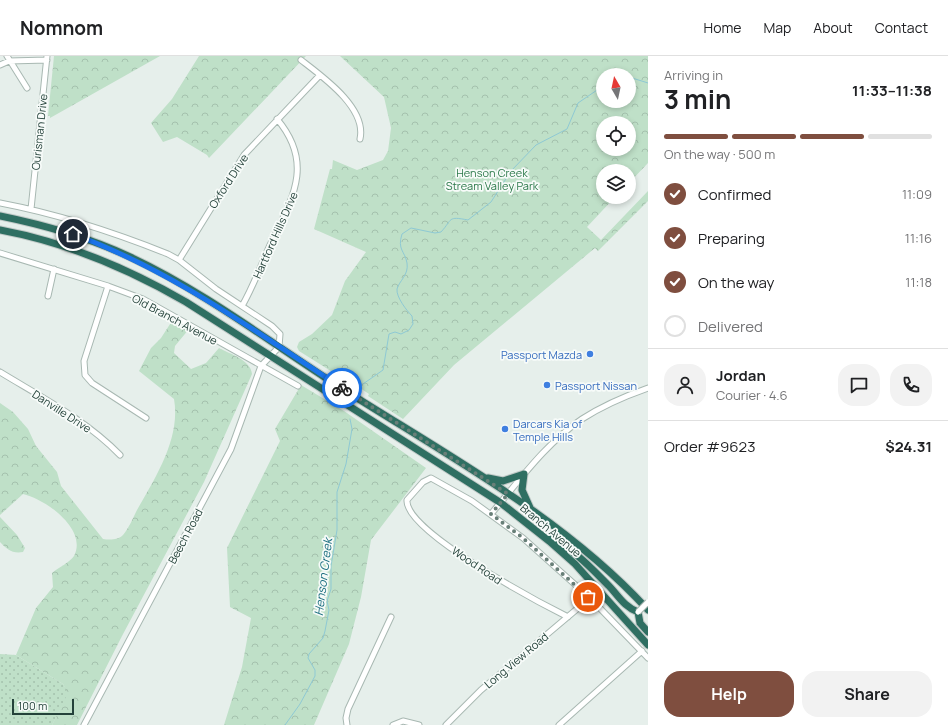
<!DOCTYPE html>
<meta charset="utf-8">
<style>
body{margin:0;font-family:Manrope,sans-serif;background:#f2f2f2;color:#202124;height:100vh;display:flex;flex-direction:column;font-size:15px;white-space:nowrap}
*{box-sizing:border-box;margin:0}
p{font-size:13px;color:#757577}
.icon{flex:none;width:22px;height:22px;fill:none;stroke:currentColor;stroke-width:2;stroke-linecap:round;stroke-linejoin:round}
.map{position:relative;flex:1;overflow:hidden}
.panel{display:flex;flex-direction:column;background:#fff;width:300px}
.panel>*{flex:none}
.needle{width:26px;rotate:351deg}
.buttons{position:absolute;left:596px;top:12px;display:grid;gap:8px}
.buttons a{display:grid;place-items:center;width:40px;height:40px;border-radius:50%;background:#fff;box-shadow:0 2px 6px #0003;font-size:20px}
.scale{position:absolute;left:12px;bottom:10px;width:62px;box-sizing:border-box;padding-left:4px;border:2px solid #24423a;border-top:0;font-size:11px;line-height:14px;white-space:nowrap;color:#24423a;-webkit-text-stroke:3px #f7fbf9;paint-order:stroke}
.pin{position:absolute;display:grid;place-items:center;width:34px;height:34px;color:#fff;margin:-17px;border:2px solid #fff;border-radius:50%;box-shadow:0 1px 4px #0007}
.courier{position:absolute;display:grid;place-items:center;width:40px;height:40px;margin:-20px;border:3px solid #1a73e8;border-radius:50%;background:#fff;color:#222;box-shadow:0 1px 5px #0007}
.overview em{font-style:normal;font-weight:700}
.overview div{display:flex;flex-direction:column-reverse}
.overview{display:flex;align-items:center;justify-content:space-between;height:68px;padding:0 16px}
h1{font-size:26px;font-weight:700;line-height:30px}
.bar{display:grid;grid-template-columns:repeat(4,1fr);gap:6px 4px;align-content:center;height:48px;padding:0 16px}
.bar i{height:5px;border-radius:3px;background:#e0e0e0}
.bar .selected{background:#7f4e3f}
.bar p{grid-column:span 4}
.line{display:flex;align-items:center;gap:10px;padding:0 16px;border-top:1px solid #e0e0e0}
.line div{flex:1}
.round{display:grid;place-items:center;flex:none;width:42px;height:42px;border-radius:16px;background:#f2f2f2}
ol{padding:0 16px;list-style:none}
li{display:flex;align-items:center;gap:12px;height:44px}
li p{margin-inline-start:auto}
li .icon{padding:4px;border-radius:50%;background:#7f4e3f;color:#fff;stroke-width:4}
li:last-child{color:#757577}
li i{width:22px;height:22px;border:2px solid #e0e0e0;border-radius:50%}
.primary-button{display:flex;gap:8px;margin-top:auto;padding:8px 16px}
.primary-button a{flex:1;height:46px;border-radius:16px;background:#7f4e3f;color:#fff;font-size:16px;font-weight:700;line-height:46px;text-align:center}
.primary-button a+a{background:#f2f2f2;color:#202124}
header{display:flex;align-items:center;gap:24px;box-sizing:border-box;height:56px;padding:0 20px;background:#fff;border-bottom:1px solid #e0e0e0}
header strong{font-size:19px}
nav{display:flex;gap:22px;margin-inline-start:auto;font-size:14px}
main{display:flex;flex:1;min-height:0}
.map>svg:first-child{display:block}
.grass{fill:url(#grass-dots)}
.forest{fill:url(#forest-crowns);fill-rule:evenodd}
.lines{fill:none;stroke-linecap:round;stroke-linejoin:round}
.stream{stroke:#8ec9d4;stroke-width:1}
.minor-casing{stroke:#a8b8b2;stroke-width:7}
.highway-casing{stroke:#c2cac8;stroke-width:9}
.minor{stroke:#fff;stroke-width:5}
.highway{stroke:#2f6f62;stroke-width:7}
.minor-bridge-casing{stroke:#a8b8b2;stroke-width:7;stroke-linecap:butt}
.minor-bridge{stroke:#fff;stroke-width:5}
.done{stroke:#687f78;stroke-width:4;stroke-dasharray:0 7.2}
.route{stroke:#1a73e8;stroke-width:5}
.shop-dot{fill:#3f7fe0;stroke:#f7fbf9;stroke-width:1.5}
.labels{text-anchor:middle;dominant-baseline:central;stroke-width:3.5;stroke-linejoin:round;paint-order:stroke}
.street-label{font-size:11px;fill:#24423a;stroke:#f7fbf9}
.park-label{font-size:11px;fill:#2d7a4b;stroke:#f7fbf9}
.shop-label{font-size:11px;fill:#366cbe;stroke:#f7fbf9;text-anchor:start}
.water-label{font-size:12px;font-style:italic;fill:#1c6f80;stroke:#f7fbf9}
</style>
<header>
<strong>Nomnom</strong>
<nav><a>Home</a><a>Map</a><a>About</a><a>Contact</a></nav>
</header>
<main>
<div class="map">
<svg width="648" height="669" viewBox="0 0 648 669">
<defs>
<pattern id="grass-dots" width="8" height="8" patternUnits="userSpaceOnUse"><rect width="8" height="8" fill="#bfe0c8"/><path d="M2 2h.1M6 6h.1" fill="none" stroke="#a4c1ad" stroke-width="1.8" stroke-linecap="round"/></pattern>
<pattern id="forest-crowns" width="20" height="18" patternUnits="userSpaceOnUse"><rect width="20" height="18" fill="#bfe0c8"/><path d="M2 6a3 3 0 1 1 6 0M12 15a3 3 0 1 1 6 0" fill="none" stroke="#a4c1ad"/></pattern>
</defs>
<rect width="100%" height="100%" fill="#e6efeb"/>
<path class="grass" d="M0 598 16 599 63 628 69 637 52 669H0Z"/>
<path class="forest" d="M54 0H160L50 62V60H48Z
M199 0H306L209 102 207 99 177 81 163 86 151 67 172 43Z
M340 0H648V107L629 127V115H603V141H615L587 171 601 184 648 135V145L598 195 595 192 454 309 403 363 368 340 369 338 354 328 353 329 299 295 297 291 299 286 312 278 332 259 345 225 366 196 314 173 330 113H332L333 104 357 114 383 104 388 95 391 72 384 41ZM603 19H629V45H603ZM603 67H629V93H603Z
M172 265 189 273 175 290 174 297 191 313 206 307 219 292C230 298 251 304 252 318L204 426 122 580 77 669H52L68 637 63 628 16 599 36 552 53 531 52 517C58 512 70 506 74 500 88 473 45 443 23 438L0 459V347L13 356 28 373 36 390 57 416 61 430 103 483C110 484 118 484 123 479 129 472 133 462 137 454 155 422 181 382 174 343L139 315 151 292 161 282Z
M301 329 344 355 426 412 371 484 361 541 349 588 314 669H224L242 611 251 562 230 551 227 492 280 385 275 373Z
M0 461 17 479 25 492 23 496C12 498 7 493 0 486Z"/>
<g class="lines">
<path class="stream" d="M629 21 648 27
M363 328 383 314 389 278 395 276 401 278 409 274 413 268 412 260C407 255 396 241 397 233 399 225 409 219 407 207 405 195 397 194 402 178L411 172 435 177 441 176C453 163 447 160 468 164L491 146 511 115 536 89 567 73 578 47 603 30
M285 669 300 648 315 620V614L308 602 309 598 323 582 325 575 329 554 327 545 331 533V510L337 474V436L346 408 352 373 350 363"/>
<defs>
<path id="minor" d="M7 0 27 32
M301 4C323 21 367 52 360 83
M0 9 9 5 47 4
M0 147C58 158 113 176 168 198L179 204 216 233 272 270 280 278 279 291 261 310 231 393 84 669
M31 153 47 0
M0 197 108 230 143 243 298 330
M179 204 244 99 320 19
M108 230 84 305 85 319 92 327 146 362
M48 240 54 213
M242 250C253 231 261 209 270 189 292 143 315 108 277 63
M0 316C41 341 86 364 120 399
M491 458C519 425 546 387 582 363 602 350 625 340 648 332
M568 561C540 547 404 475 407 444L423 426 431 422 472 445 523 482 590 542 648 602
M347 669 346 662 348 653 391 561
M393 669 403 665 419 669
M446 669 481 634 590 542
M559 669 642 595"/>
<path id="highway" d="M0 160C44 169 87 181 128 200 210 238 281 295 357 342 456 404 569 467 648 554
M0 174C65 186 129 213 186 246L501 447 549 485 575 508 648 589
M524 418 522 434 531 454
M488 422 503 425 524 418
M550 483C573 492 591 512 608 529 618 539 624 551 638 556L640 567 648 576"/>
</defs>
<use href="#minor" class="minor-casing"/>
<use href="#highway" class="highway-casing"/>
<use href="#minor" class="minor"/>
<use href="#highway" class="highway"/>
<defs>
<path id="minor-bridge" d="M638 556 648 546"/>
</defs>
<use href="#minor-bridge" class="minor-bridge-casing"/>
<use href="#minor-bridge" class="minor-bridge"/>
</g>
<g class="lines">
<path class="done" d="M342 332 508 438 491 458 523 482 588 541"/>
<path class="route" d="M73 178C171 214 255 275 342 332"/>
</g>
<g class="shop-dot">
<circle cx="590" cy="298" r="4"/>
<circle cx="547" cy="329" r="4"/>
<circle cx="505" cy="373" r="4"/>
</g>
<g class="labels">
<g class="street-label">
<text transform="translate(39 76) rotate(-84)">Ourisman Drive</text>
<text transform="translate(228 125) rotate(-57)">Oxford Drive</text>
<text transform="translate(275 179) rotate(-66)">Hartford Hills Drive</text>
<text transform="translate(175 263) rotate(28)">Old Branch Avenue</text>
<text transform="translate(62 355) rotate(33)">Danville Drive</text>
<text transform="translate(551 474) rotate(40)">Branch Avenue</text>
<text transform="translate(185 480) rotate(-62)">Beech Road</text>
<text transform="translate(477 509) rotate(34)">Wood Road</text>
<text transform="translate(516 604) rotate(-40)">Long View Road</text>
</g>
<g class="park-label">
<text x="492" y="116">Henson Creek<tspan x="492" dy="13">Stream Valley Park</tspan></text>
</g>
<g class="shop-label">
<text x="582" y="298" text-anchor="end">Passport Mazda</text>
<text x="555" y="329">Passport Nissan</text>
<text x="513" y="367">Darcars Kia of<tspan x="513" dy="13">Temple Hills</tspan></text>
</g>
<g class="water-label">
<text transform="translate(323 521) rotate(-83)">Henson Creek</text>
</g>
</g>
</svg>
<div class="buttons">
<a><svg class="needle" viewBox="-14 -14 28 28"><path d="M0-13l5 13h-10z" fill="#e53935"/><path d="M0 13l5-13h-10z" fill="#757577"/></svg></a>
<a><svg class="icon" aria-label="locate" viewBox="0 0 24 24"><circle cx="12" cy="12" r="6"/><path d="M12 2v4M12 18v4M2 12h4M18 12h4"/></svg></a>
<a><svg class="icon" aria-label="layers" viewBox="0 0 24 24"><path d="M12 4l9 5-9 5-9-5zM3 14l9 5 9-5"/></svg></a>
</div>
<div class="scale">100 m</div>
<div class="pin" style="left:588px;top:541px;background:#ea580c"><svg class="icon" aria-label="bag" viewBox="0 0 24 24"><path d="M5 8h14l-1 12H6zM9 8a3 3 0 0 1 6 0"/></svg></div>
<div class="pin" style="left:73px;top:178px;background:#1f2937"><svg class="icon" aria-label="home" viewBox="0 0 24 24"><path d="M3 11l9-7 9 7M6 9v11h12V9"/></svg></div>
<div class="courier" style="left:342px;top:332px"><svg class="icon" aria-label="bike" viewBox="0 0 24 24"><circle cx="6" cy="16" r="4"/><circle cx="18" cy="16" r="4"/><path d="M6 16l4-8h5l3 8M10 8l3 8H6M13 5h3"/></svg></div>
</div>
<section class="panel">
<div class="overview"><div><h1>3 min</h1><p>Arriving in</p></div><em>11:33–11:38</em></div>
<div class="bar"><i class="selected"></i><i class="selected"></i><i class="selected"></i><i></i><p>On the way · 500 m</p></div>
<ol>
<li><svg class="icon" aria-label="check" viewBox="0 0 24 24"><path d="M5 12l5 5 9-10"/></svg>Confirmed<p>11:09</p></li>
<li><svg class="icon" aria-label="check" viewBox="0 0 24 24"><path d="M5 12l5 5 9-10"/></svg>Preparing<p>11:16</p></li>
<li><svg class="icon" aria-label="check" viewBox="0 0 24 24"><path d="M5 12l5 5 9-10"/></svg>On the way<p>11:18</p></li>
<li><i></i>Delivered</li>
</ol>
<div class="line" style="height:72px"><a class="round"><svg class="icon" aria-label="person" viewBox="0 0 24 24"><circle cx="12" cy="8" r="4"/><path d="M4 21q1-7 8-7t8 7"/></svg></a><div><b>Jordan</b><p>Courier · 4.6</p></div><a class="round"><svg class="icon" aria-label="chat" viewBox="0 0 24 24"><path d="M4 5h16v11H9l-5 4z"/></svg></a><a class="round"><svg class="icon" aria-label="phone" viewBox="0 0 24 24"><path d="M5 4h4l2 5-3 2q2 4 5 5l2-3 5 2v4C11 20 4 13 5 4z"/></svg></a></div>
<div class="line" style="height:52px"><div>Order #9623</div><b>$24.31</b></div>
<div class="primary-button"><a>Help</a><a>Share</a></div>
</section>
</main>
